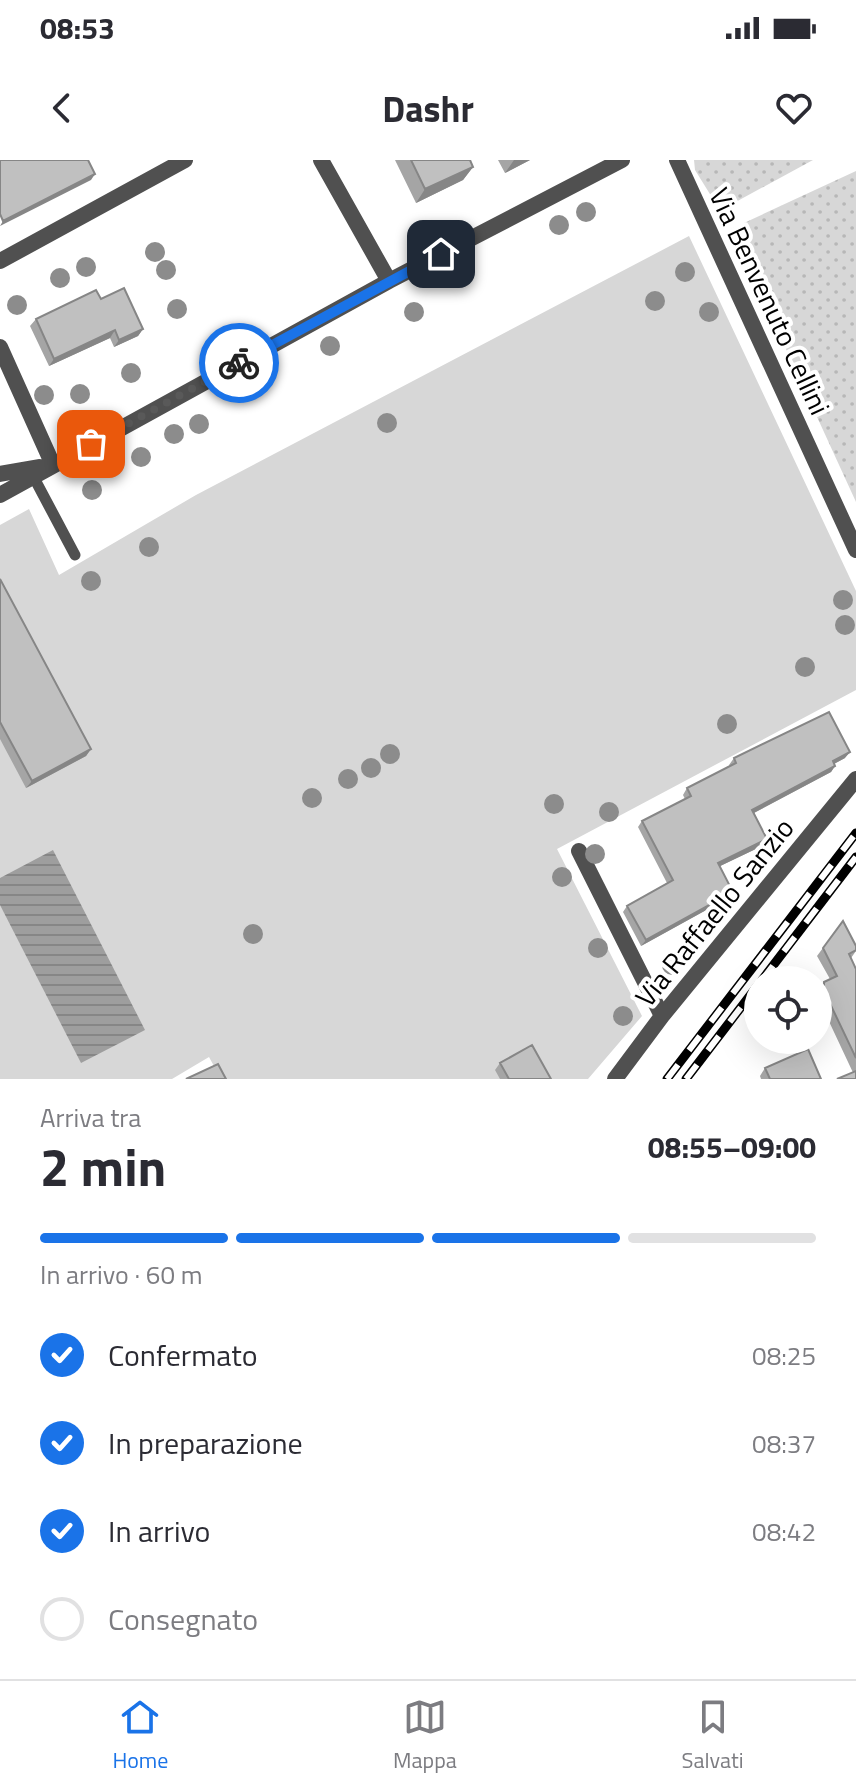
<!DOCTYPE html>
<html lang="it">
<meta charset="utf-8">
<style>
body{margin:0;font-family:"Titillium Web",sans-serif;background:#f7f7f7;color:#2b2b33;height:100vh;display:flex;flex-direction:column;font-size:30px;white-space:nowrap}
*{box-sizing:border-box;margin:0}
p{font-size:26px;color:#7c7c81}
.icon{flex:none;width:44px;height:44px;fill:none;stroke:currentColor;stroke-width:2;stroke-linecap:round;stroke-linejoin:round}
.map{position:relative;height:919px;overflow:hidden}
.drawer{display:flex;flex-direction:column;background:#fff;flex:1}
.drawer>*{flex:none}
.controls{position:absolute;left:744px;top:806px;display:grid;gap:16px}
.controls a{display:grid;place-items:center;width:88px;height:88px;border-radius:50%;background:#fff;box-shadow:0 8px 32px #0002;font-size:40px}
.pin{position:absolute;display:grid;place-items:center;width:68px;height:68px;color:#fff;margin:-34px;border-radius:16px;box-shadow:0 4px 12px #0006}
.courier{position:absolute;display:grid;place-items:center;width:80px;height:80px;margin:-40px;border:6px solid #1a73e8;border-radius:50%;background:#fff;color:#222;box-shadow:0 2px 10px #0007}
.summary em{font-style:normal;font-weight:700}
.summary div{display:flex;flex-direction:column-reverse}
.summary{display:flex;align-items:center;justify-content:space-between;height:136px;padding:0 40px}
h1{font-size:52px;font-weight:700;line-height:60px}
.bar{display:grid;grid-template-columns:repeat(4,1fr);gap:12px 8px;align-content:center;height:96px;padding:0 40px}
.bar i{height:10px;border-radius:6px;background:#e1e1e2}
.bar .on{background:#1a73e8}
.bar p{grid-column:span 4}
ol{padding:0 40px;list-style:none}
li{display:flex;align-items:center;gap:24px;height:88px}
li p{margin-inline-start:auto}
li .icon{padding:8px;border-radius:50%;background:#1a73e8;color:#fff;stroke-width:4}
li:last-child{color:#7c7c81}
li i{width:44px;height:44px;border:4px solid #e1e1e2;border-radius:50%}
.status{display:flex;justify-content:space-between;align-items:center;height:56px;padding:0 40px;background:#fff;direction:ltr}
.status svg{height:22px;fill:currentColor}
header{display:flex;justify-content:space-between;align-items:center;height:104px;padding:0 40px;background:#fff;font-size:36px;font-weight:700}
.dock{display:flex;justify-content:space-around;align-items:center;height:112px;border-top:2px solid #e1e1e2;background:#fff;font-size:22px;color:#7c7c81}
.dock a{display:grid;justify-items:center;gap:4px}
.dock .on{color:#1a73e8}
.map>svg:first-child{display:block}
.grass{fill:url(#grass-dots)}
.garden{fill:#d7d7d7}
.water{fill:url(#water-rules)}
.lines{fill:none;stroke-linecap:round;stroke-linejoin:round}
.lane{stroke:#505050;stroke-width:11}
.street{stroke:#505050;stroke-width:16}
.rail-casing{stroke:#000;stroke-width:9}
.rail{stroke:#fff;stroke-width:6;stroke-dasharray:18;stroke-linecap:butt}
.tree{fill:#8c8c8c}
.wall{fill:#a5a5a5}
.shaded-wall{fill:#868686}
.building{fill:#c0c0c0;stroke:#868686;stroke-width:2}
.done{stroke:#595959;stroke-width:8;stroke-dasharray:0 14.4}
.route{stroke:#1a73e8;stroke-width:10}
.labels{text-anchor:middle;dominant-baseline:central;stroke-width:8;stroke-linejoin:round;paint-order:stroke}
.street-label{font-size:28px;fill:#000;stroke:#fff}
</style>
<div class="status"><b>08:53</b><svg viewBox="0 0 49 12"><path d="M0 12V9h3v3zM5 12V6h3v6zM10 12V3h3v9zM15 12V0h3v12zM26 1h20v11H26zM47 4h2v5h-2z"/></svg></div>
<header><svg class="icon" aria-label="back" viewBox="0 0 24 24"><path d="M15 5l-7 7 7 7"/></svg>Dashr<svg class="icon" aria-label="heart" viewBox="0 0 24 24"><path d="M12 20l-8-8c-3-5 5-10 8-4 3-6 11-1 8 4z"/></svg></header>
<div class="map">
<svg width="856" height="919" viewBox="0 0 856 919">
<defs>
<pattern id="grass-dots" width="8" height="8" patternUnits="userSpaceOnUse" patternTransform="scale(2)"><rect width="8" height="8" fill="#d7d7d7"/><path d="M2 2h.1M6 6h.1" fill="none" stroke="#b7b7b7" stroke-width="1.8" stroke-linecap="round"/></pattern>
<pattern id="water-rules" width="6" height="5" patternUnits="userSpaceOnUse" patternTransform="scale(2)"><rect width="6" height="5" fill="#9e9e9e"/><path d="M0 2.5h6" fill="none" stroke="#868686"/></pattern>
</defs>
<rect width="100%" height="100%" fill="#fff"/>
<path class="grass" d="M694 0H813L732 44 713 39 695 10Z
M856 11V342L731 69Z"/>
<path class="garden" d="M689 76 856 431V530L557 689 642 856 588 919H221L209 897 172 919H0V365L29 349 59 415 196 335Z"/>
<path class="water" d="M53 690 145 870 81 903 0 745V718Z"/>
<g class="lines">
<path class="lane" d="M32 314 75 395"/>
<path class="street" d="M321 0 389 121
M677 0 856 390
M0 101 185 0
M0 187 53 305
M0 314 39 307
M0 335 389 121 622 0
M579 691 662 856
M615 919 662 856 856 619"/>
<defs>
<path id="rail" d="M762 820 856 697
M667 919 856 673
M686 919 758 825"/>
</defs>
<use href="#rail" class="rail-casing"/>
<use href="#rail" class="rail"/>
</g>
<g class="tree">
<circle cx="586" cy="52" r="10"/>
<circle cx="559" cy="65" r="10"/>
<circle cx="155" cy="92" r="10"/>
<circle cx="86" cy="107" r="10"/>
<circle cx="166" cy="110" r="10"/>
<circle cx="685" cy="112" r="10"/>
<circle cx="60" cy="118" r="10"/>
<circle cx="655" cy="141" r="10"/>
<circle cx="17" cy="145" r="10"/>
<circle cx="177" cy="149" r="10"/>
<circle cx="414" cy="152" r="10"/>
<circle cx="709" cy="152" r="10"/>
<circle cx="330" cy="186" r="10"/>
<circle cx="131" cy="213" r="10"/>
<circle cx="80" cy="234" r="10"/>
<circle cx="44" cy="235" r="10"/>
<circle cx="387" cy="263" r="10"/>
<circle cx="199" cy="264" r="10"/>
<circle cx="174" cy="274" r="10"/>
<circle cx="141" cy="297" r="10"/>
<circle cx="92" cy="330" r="10"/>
<circle cx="149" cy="387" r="10"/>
<circle cx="91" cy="421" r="10"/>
<circle cx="843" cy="440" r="10"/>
<circle cx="845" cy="465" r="10"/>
<circle cx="805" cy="507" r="10"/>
<circle cx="727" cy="564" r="10"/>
<circle cx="390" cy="594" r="10"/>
<circle cx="371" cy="608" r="10"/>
<circle cx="348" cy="619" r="10"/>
<circle cx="312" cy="638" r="10"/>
<circle cx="554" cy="644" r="10"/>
<circle cx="609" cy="652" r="10"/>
<circle cx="595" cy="694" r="10"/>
<circle cx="562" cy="717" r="10"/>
<circle cx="253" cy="774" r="10"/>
<circle cx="598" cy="788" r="10"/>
<circle cx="672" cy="805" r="10"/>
<circle cx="623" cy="856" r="10"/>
</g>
<path class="wall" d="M395 0H470L473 7 463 20 416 43Z
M498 0H530L505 13Z
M101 139 143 169 138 176 114 187 110 178 49 206 30 166 36 159Z
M0 419 91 589 86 596 26 628 0 579Z
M734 598H845L834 604 835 606 831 612 754 653 767 679 762 686 720 706 733 732 728 738 641 786 623 752 627 746 667 723 638 667 642 661 685 639 683 635 687 628 730 606 729 605Z
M843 761 856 786V791L851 798 856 809V919L818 838V830L824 822 830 819 817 796Z
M500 903 551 919H500L495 910Z
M765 908 821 919H761L760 916Z"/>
<path class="shaded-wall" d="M514 0H530L505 13Z
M473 7 463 20 416 43 425 29Z
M95 14 91 20 0 66 3 61Z
M143 169 138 176 114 187 119 180Z
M115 170 110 178 49 206 54 199Z
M91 589 86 596 26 628 32 621Z
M850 592 845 598 828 607 833 601Z
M835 606 831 612 748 656 752 650Z
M767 679 762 686 714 709 718 703Z
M733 732 728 738 641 786 646 780Z"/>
<path class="building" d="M0 0H88L95 14 3 61 0 54Z
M411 0H470L473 7 425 29Z
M124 128 143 169 119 180 115 170 54 199 36 159 96 130 101 139Z
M0 419 91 589 32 621 0 562Z
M829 552 850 592 833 601 835 606 752 650 767 679 718 703 733 732 646 780 627 746 673 720 642 661 691 636 687 628 736 603 734 598Z
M843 761 856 786V790L849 794 856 809V898L824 831V822L837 816 823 788Z
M532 885 551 919H509L500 903Z
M808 889 821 919H770L765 908Z
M218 904 226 919H186Z
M856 911V919H837Z"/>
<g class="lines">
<path class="done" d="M91 284 239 203"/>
<path class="route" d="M239 203 441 94"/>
</g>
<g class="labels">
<g class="street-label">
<text transform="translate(770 141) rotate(65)">Via Benvenuto Cellini</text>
<text transform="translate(714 752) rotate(-51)">Via Raffaello Sanzio</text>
</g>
</g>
</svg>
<div class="controls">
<a><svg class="icon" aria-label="locate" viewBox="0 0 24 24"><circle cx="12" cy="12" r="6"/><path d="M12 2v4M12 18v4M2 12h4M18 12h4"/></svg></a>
</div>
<div class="pin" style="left:91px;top:284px;background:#ea580c"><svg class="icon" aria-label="bag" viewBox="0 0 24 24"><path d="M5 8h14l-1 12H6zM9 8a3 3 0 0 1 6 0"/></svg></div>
<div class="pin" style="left:441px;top:94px;background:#1f2937"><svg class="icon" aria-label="home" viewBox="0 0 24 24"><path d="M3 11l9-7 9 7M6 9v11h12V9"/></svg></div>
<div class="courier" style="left:239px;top:203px"><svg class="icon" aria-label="bike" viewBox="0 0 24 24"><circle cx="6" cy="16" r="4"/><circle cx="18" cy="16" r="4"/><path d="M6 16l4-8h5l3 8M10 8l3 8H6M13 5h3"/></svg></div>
</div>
<section class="drawer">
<div class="summary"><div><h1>2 min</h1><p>Arriva tra</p></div><em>08:55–09:00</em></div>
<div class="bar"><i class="on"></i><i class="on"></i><i class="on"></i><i></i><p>In arrivo · 60 m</p></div>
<ol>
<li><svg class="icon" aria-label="check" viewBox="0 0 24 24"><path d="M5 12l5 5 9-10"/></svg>Confermato<p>08:25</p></li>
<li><svg class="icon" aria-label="check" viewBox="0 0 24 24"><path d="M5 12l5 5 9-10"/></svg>In preparazione<p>08:37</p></li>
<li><svg class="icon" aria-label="check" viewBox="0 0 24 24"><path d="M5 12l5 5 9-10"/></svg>In arrivo<p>08:42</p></li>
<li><i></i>Consegnato</li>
</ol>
</section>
<nav class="dock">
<a class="on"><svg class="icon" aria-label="home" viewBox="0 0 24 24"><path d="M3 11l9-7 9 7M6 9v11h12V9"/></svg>Home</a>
<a><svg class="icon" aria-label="map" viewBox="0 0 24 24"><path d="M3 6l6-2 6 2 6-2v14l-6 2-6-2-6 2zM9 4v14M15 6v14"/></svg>Mappa</a>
<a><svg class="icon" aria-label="saved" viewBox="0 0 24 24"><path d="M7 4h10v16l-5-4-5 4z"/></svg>Salvati</a>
</nav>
